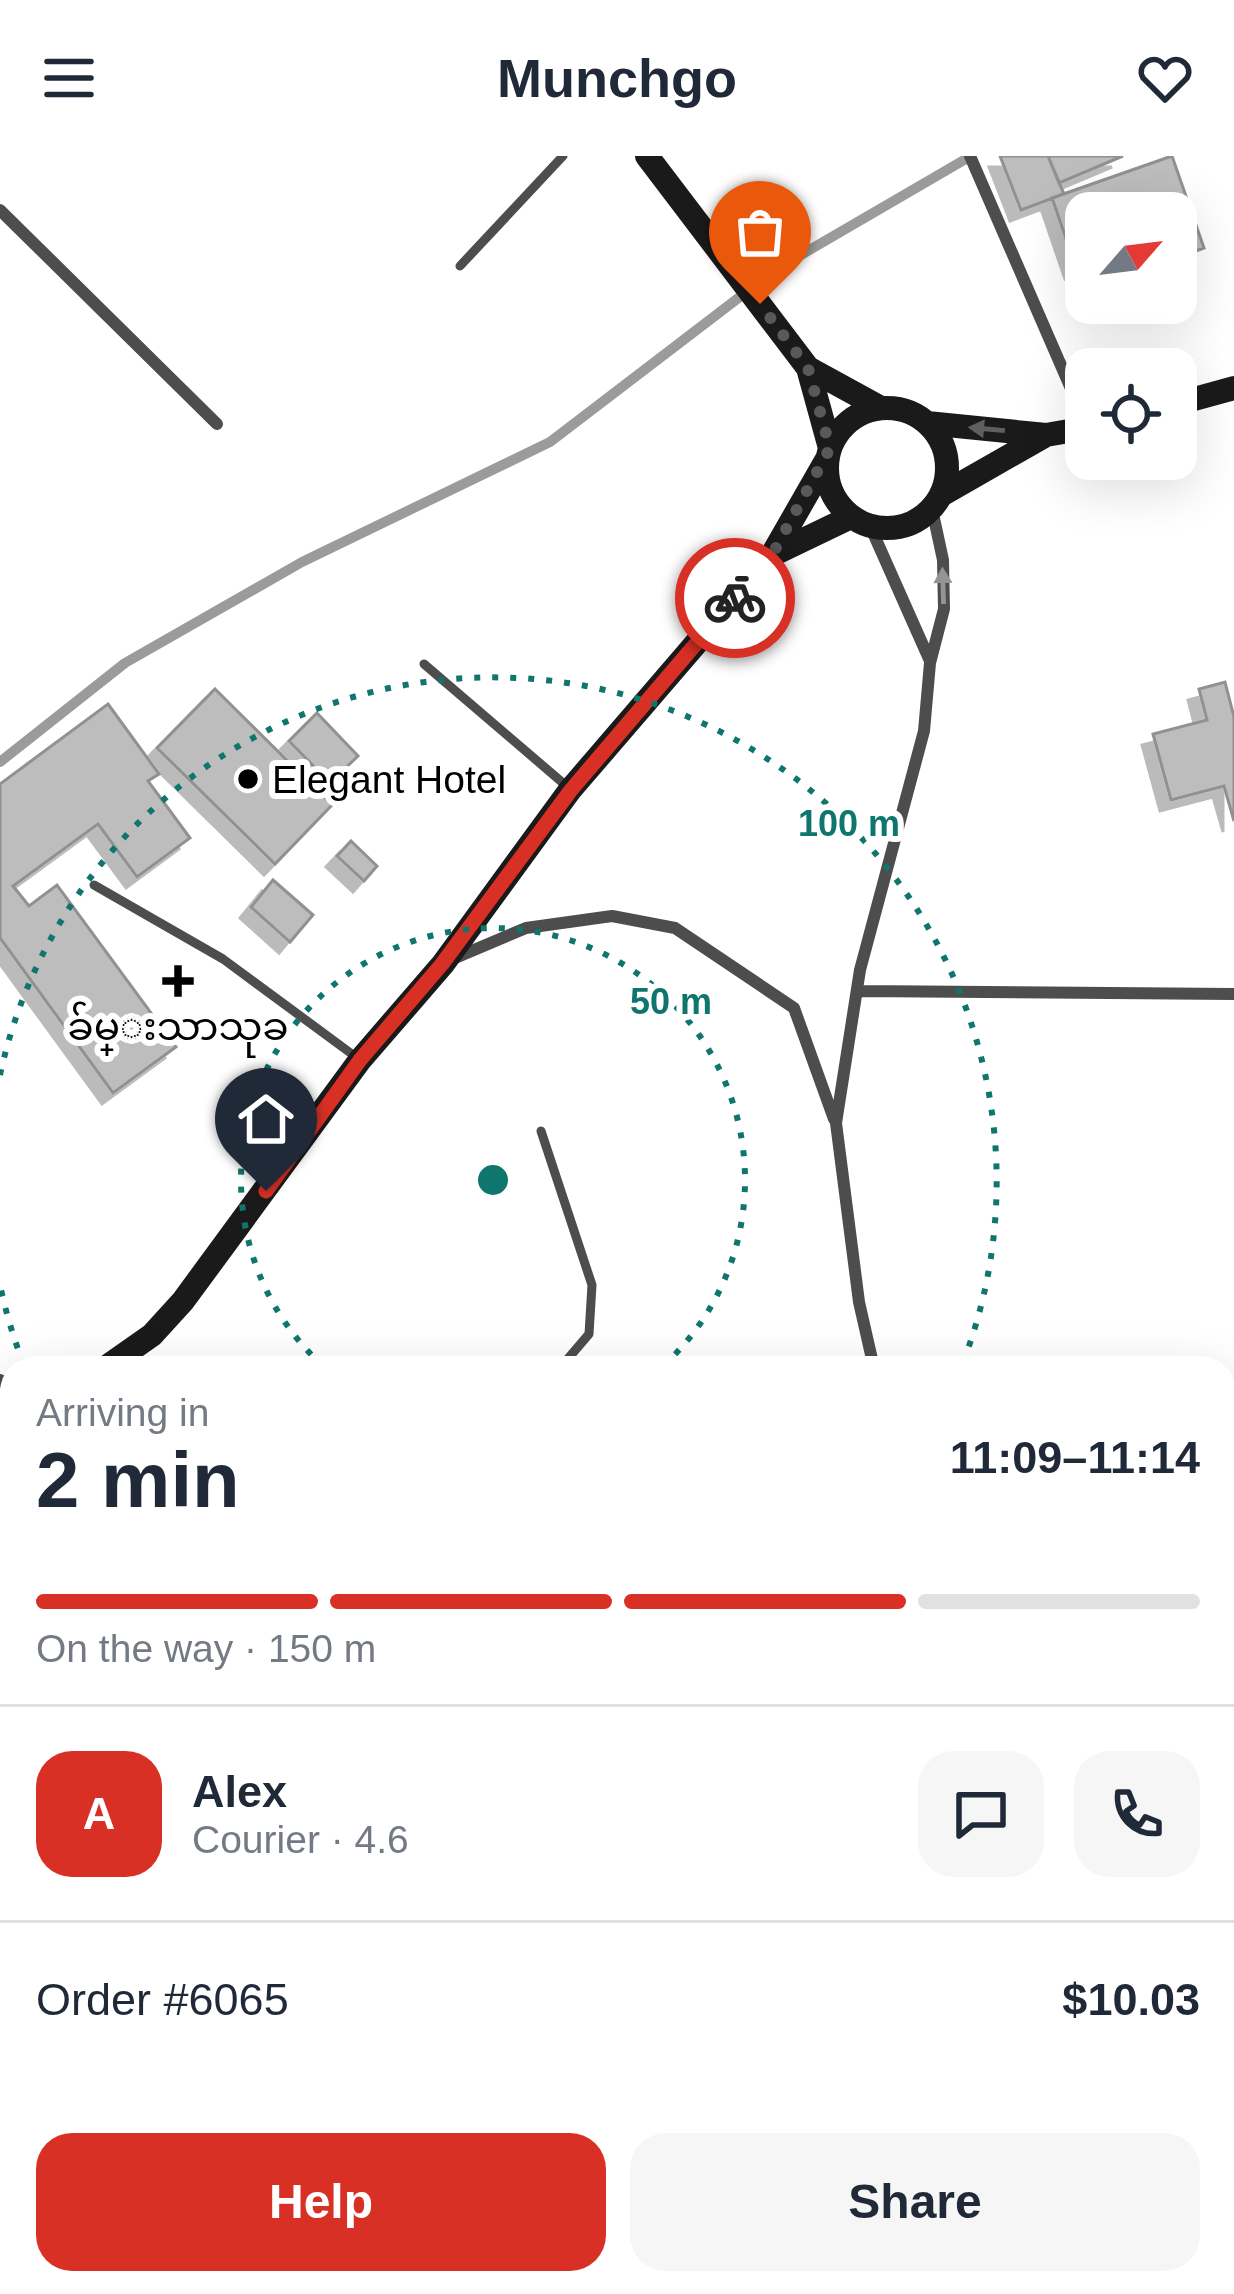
<!DOCTYPE html>
<meta charset="utf-8">
<style>
body{margin:0;font-family:Arial,"Noto Sans Myanmar",sans-serif;background:#f6f6f7;color:#1f2937;height:100vh;display:flex;flex-direction:column;font-size:45px;white-space:nowrap}
*{box-sizing:border-box;margin:0}
p{font-size:39px;color:#747a83}
.icon{flex:none;width:66px;height:66px;fill:none;stroke:currentColor;stroke-width:2;stroke-linecap:round;stroke-linejoin:round}
.map{position:relative;flex:1;overflow:hidden}
.details{position:absolute;left:0px;top:1200px;width:1236px;height:939px;display:flex;flex-direction:column;background:#fff;border-radius:36px 36px 0 0;box-shadow:0 12px 48px #0002}
.details>*{flex:none}
.needle{width:78px;rotate:62deg}
.tools{position:absolute;left:1065px;top:36px;display:grid;gap:24px}
.tools a{display:grid;place-items:center;width:132px;height:132px;border-radius:24px;background:#fff;box-shadow:0 12px 48px #0002;font-size:60px}
.pin{position:absolute;display:grid;place-items:center;width:102px;height:102px;color:#fff;margin:-123px -51px;border-radius:50% 50% 50% 0;rotate:-45deg;box-shadow:0 0 12px #0007}
.pin .icon{rotate:45deg}
.courier{position:absolute;display:grid;place-items:center;width:120px;height:120px;margin:-60px;border:9px solid #d93025;border-radius:50%;background:#fff;color:#222;box-shadow:0 3px 15px #0007}
.head em{font-style:normal;font-weight:700}
.head div{display:flex;flex-direction:column-reverse}
.head{display:flex;align-items:center;justify-content:space-between;height:204px;padding:0 36px}
h1{font-size:78px;font-weight:700;line-height:90px}
.bar{display:grid;grid-template-columns:repeat(4,1fr);gap:18px 12px;align-content:center;height:144px;padding:0 36px}
.bar i{height:15px;border-radius:9px;background:#e0e1e3}
.bar .selected{background:#d93025}
.bar p{grid-column:span 4}
.line{display:flex;align-items:center;gap:30px;padding:0 36px;border-top:3px solid #e0e1e3}
.line div{flex:1}
.round{display:grid;place-items:center;flex:none;width:126px;height:126px;border-radius:36px;background:#f6f6f7}
.action{display:flex;gap:24px;margin-top:auto;padding:24px 36px}
.action a{flex:1;height:138px;border-radius:36px;background:#d93025;color:#fff;font-size:48px;font-weight:700;line-height:138px;text-align:center}
.action a+a{background:#f6f6f7;color:#1f2937}
header{display:flex;justify-content:space-between;align-items:center;height:156px;padding:0 36px;background:#fff;font-size:54px;font-weight:700}
.map>svg:first-child{display:block}
.forest{fill:url(#forest-crowns)}
.lines{fill:none;stroke-linecap:round;stroke-linejoin:round}
.stream{stroke:#9b9b9b;stroke-width:10}
.building{fill:#bdbdbd;stroke:#919191;stroke-width:3;filter:url(#shadow)}
.lane{stroke:#4d4d4d;stroke-width:9}
.street{stroke:#4d4d4d;stroke-width:12}
.secondary{stroke:#1a1a1a;stroke-width:24}
.oneway{fill:#5f5f5f}
.oneway2{fill:#949494}
.done{stroke:#595959;stroke-width:12;stroke-dasharray:0 21.6}
.route{stroke:#d93025;stroke-width:15}
.ring{fill:none;stroke:#0f766e;stroke-width:6;stroke-dasharray:6 12}
.poi-dot{fill:#000;stroke:#fff;stroke-width:4.5}
.labels{text-anchor:middle;dominant-baseline:central;stroke-width:12;stroke-linejoin:round;paint-order:stroke}
.poi-label{font-size:39px;fill:#000;stroke:#fff;text-anchor:start}
.centre{fill:#0f766e;stroke:#fff;stroke-width:6}
.ring-label{font-size:36px;text-anchor:middle;font-weight:bold;fill:#0f766e;stroke:#fff;stroke-width:12;stroke-linejoin:round;paint-order:stroke}
</style>
<header><svg class="icon" aria-label="menu" viewBox="0 0 24 24"><path d="M4 6h16M4 12h16M4 18h16"/></svg>Munchgo<svg class="icon" aria-label="heart" viewBox="0 0 24 24"><path d="M12 20l-8-8c-3-5 5-10 8-4 3-6 11-1 8 4z"/></svg></header>
<div class="map">
<svg width="1234" height="2138" viewBox="0 0 1234 2138">
<defs>
<pattern id="forest-crowns" width="20" height="18" patternUnits="userSpaceOnUse" patternTransform="scale(3)"><rect width="20" height="18" fill="#d4d4d4"/><path d="M2 6a3 3 0 1 1 6 0M12 15a3 3 0 1 1 6 0" fill="none" stroke="#b4b4b4"/></pattern>
<filter id="shadow"><feDropShadow dx="-11" dy="11" stdDeviation="0" flood-color="#0004"/></filter>
</defs>
<rect width="100%" height="100%" fill="#fff"/>
<path class="forest" d="M1224 1271H1234V1620L1224 1612Z"/>
<g class="lines">
<path class="stream" d="M0 606 125 507 302 406 550 286 775 114 971 0"/>
</g>
<path class="building" d="M1000 0H1048L1064 38 1021 54Z
M1048 0H1123L1059 27Z
M1172 0 1204 92 1176 102V57H1086V108L1076 112 1052 42Z
M1225 526 1234 561V665L1224 630 1171 644 1153 578 1207 564 1199 533Z
M215 533 332 649 275 708 157 592Z
M108 548 159 618 148 625 190 682 137 721 98 668 13 730 29 750 57 729 176 891 113 937 0 782V628Z
M317 557 358 600 330 627 289 585Z
M351 685 377 710 364 725 337 700Z
M273 724 313 759 290 786 251 751Z
M1229 1307 1234 1313V1430L1224 1437V1310Z"/>
<g class="lines">
<path class="lane" d="M460 110 563 0
M424 508 570 633
M94 729 223 803 360 904
M541 975 592 1129 589 1178 560 1212"/>
<path class="street" d="M970 0 1086 267
M0 54 217 268
M870 370 930 505
M455 802 526 772 612 760 675 772 794 852 834 963
M859 835 1234 838
M874 1212 859 1146 836 967 860 814 924 575 930 507 944 453 943 404 932 353
M0 1224 12 1232
M1224 1638 1234 1647"/>
<path class="secondary" d="M647 0 808 212 830 292
M808 212 881 252
M1176 248 1234 232
M827 312a60 60 0 1 1 120 0a60 60 0 1 1-120 0Z
M927 267 1046 279 1086 272
M941 339 1046 279
M772 399 827 303
M105 1212 152 1179 183 1145 360 904 443 808 570 634 772 399 851 361
M0 1277 12 1270"/>
</g>
<defs><path id="oneway-solid" d="M-6-.8H1V-3.2L6.5 0L1 3.2V.8H-6Z" transform="scale(3)"/></defs>
<use class="oneway" href="#oneway-solid" transform="translate(987 273) rotate(-175)"/>
<use class="oneway2" href="#oneway-solid" transform="translate(943 430) rotate(-92)"/>
<g class="lines">
<path class="done" d="M735 442 772 399 830 292 808 212 760 148"/>
<path class="route" d="M266 1035 360 904 442 808 571 634 735 442"/>
</g>
<g class="ring">
<path d="M324 1211A252 252 0 1 1 662 1211"/>
<path d="M24 1209A504 504 0 0 1 0 1129M0 919A504 504 0 1 1 962 1209"/>
</g>
<g class="poi-dot">
<circle cx="248" cy="623" r="12"/>
<path d="M172 807h12v12h12v12h-12v12h-12v-12h-12v-12h12z"/>
</g>
<g class="labels">
<g class="poi-label">
<text x="272" y="623">Elegant Hotel</text>
<text x="178" y="870" text-anchor="middle">ခ်မ္းသာသုခ</text>
</g>
</g>
<circle cx="493" cy="1024" r="18" class="centre"/>
<g class="ring-label">
<text x="849" y="680">100 m</text>
<text x="671" y="858">50 m</text>
</g>
</svg>
<div class="tools">
<a><svg class="needle" viewBox="-14 -14 28 28"><path d="M0-13l5 13h-10z" fill="#e53935"/><path d="M0 13l5-13h-10z" fill="#747a83"/></svg></a>
<a><svg class="icon" aria-label="locate" viewBox="0 0 24 24"><circle cx="12" cy="12" r="6"/><path d="M12 2v4M12 18v4M2 12h4M18 12h4"/></svg></a>
</div>
<div class="pin" style="left:760px;top:148px;background:#ea580c"><svg class="icon" aria-label="bag" viewBox="0 0 24 24"><path d="M5 8h14l-1 12H6zM9 8a3 3 0 0 1 6 0"/></svg></div>
<div class="pin" style="left:266px;top:1035px;background:#1f2937"><svg class="icon" aria-label="home" viewBox="0 0 24 24"><path d="M3 11l9-7 9 7M6 9v11h12V9"/></svg></div>
<div class="courier" style="left:735px;top:442px"><svg class="icon" aria-label="bike" viewBox="0 0 24 24"><circle cx="6" cy="16" r="4"/><circle cx="18" cy="16" r="4"/><path d="M6 16l4-8h5l3 8M10 8l3 8H6M13 5h3"/></svg></div>
<section class="details">
<div class="head"><div><h1>2 min</h1><p>Arriving in</p></div><em>11:09–11:14</em></div>
<div class="bar"><i class="selected"></i><i class="selected"></i><i class="selected"></i><i></i><p>On the way · 150 m</p></div>
<div class="line" style="height:216px"><b class="round" style="background:#d93025;color:#fff">A</b><div><b>Alex</b><p>Courier · 4.6</p></div><a class="round"><svg class="icon" aria-label="chat" viewBox="0 0 24 24"><path d="M4 5h16v11H9l-5 4z"/></svg></a><a class="round"><svg class="icon" aria-label="phone" viewBox="0 0 24 24"><path d="M5 4h4l2 5-3 2q2 4 5 5l2-3 5 2v4C11 20 4 13 5 4z"/></svg></a></div>
<div class="line" style="height:156px"><div>Order #6065</div><b>$10.03</b></div>
<div class="action"><a>Help</a><a>Share</a></div>
</section>
</div>
